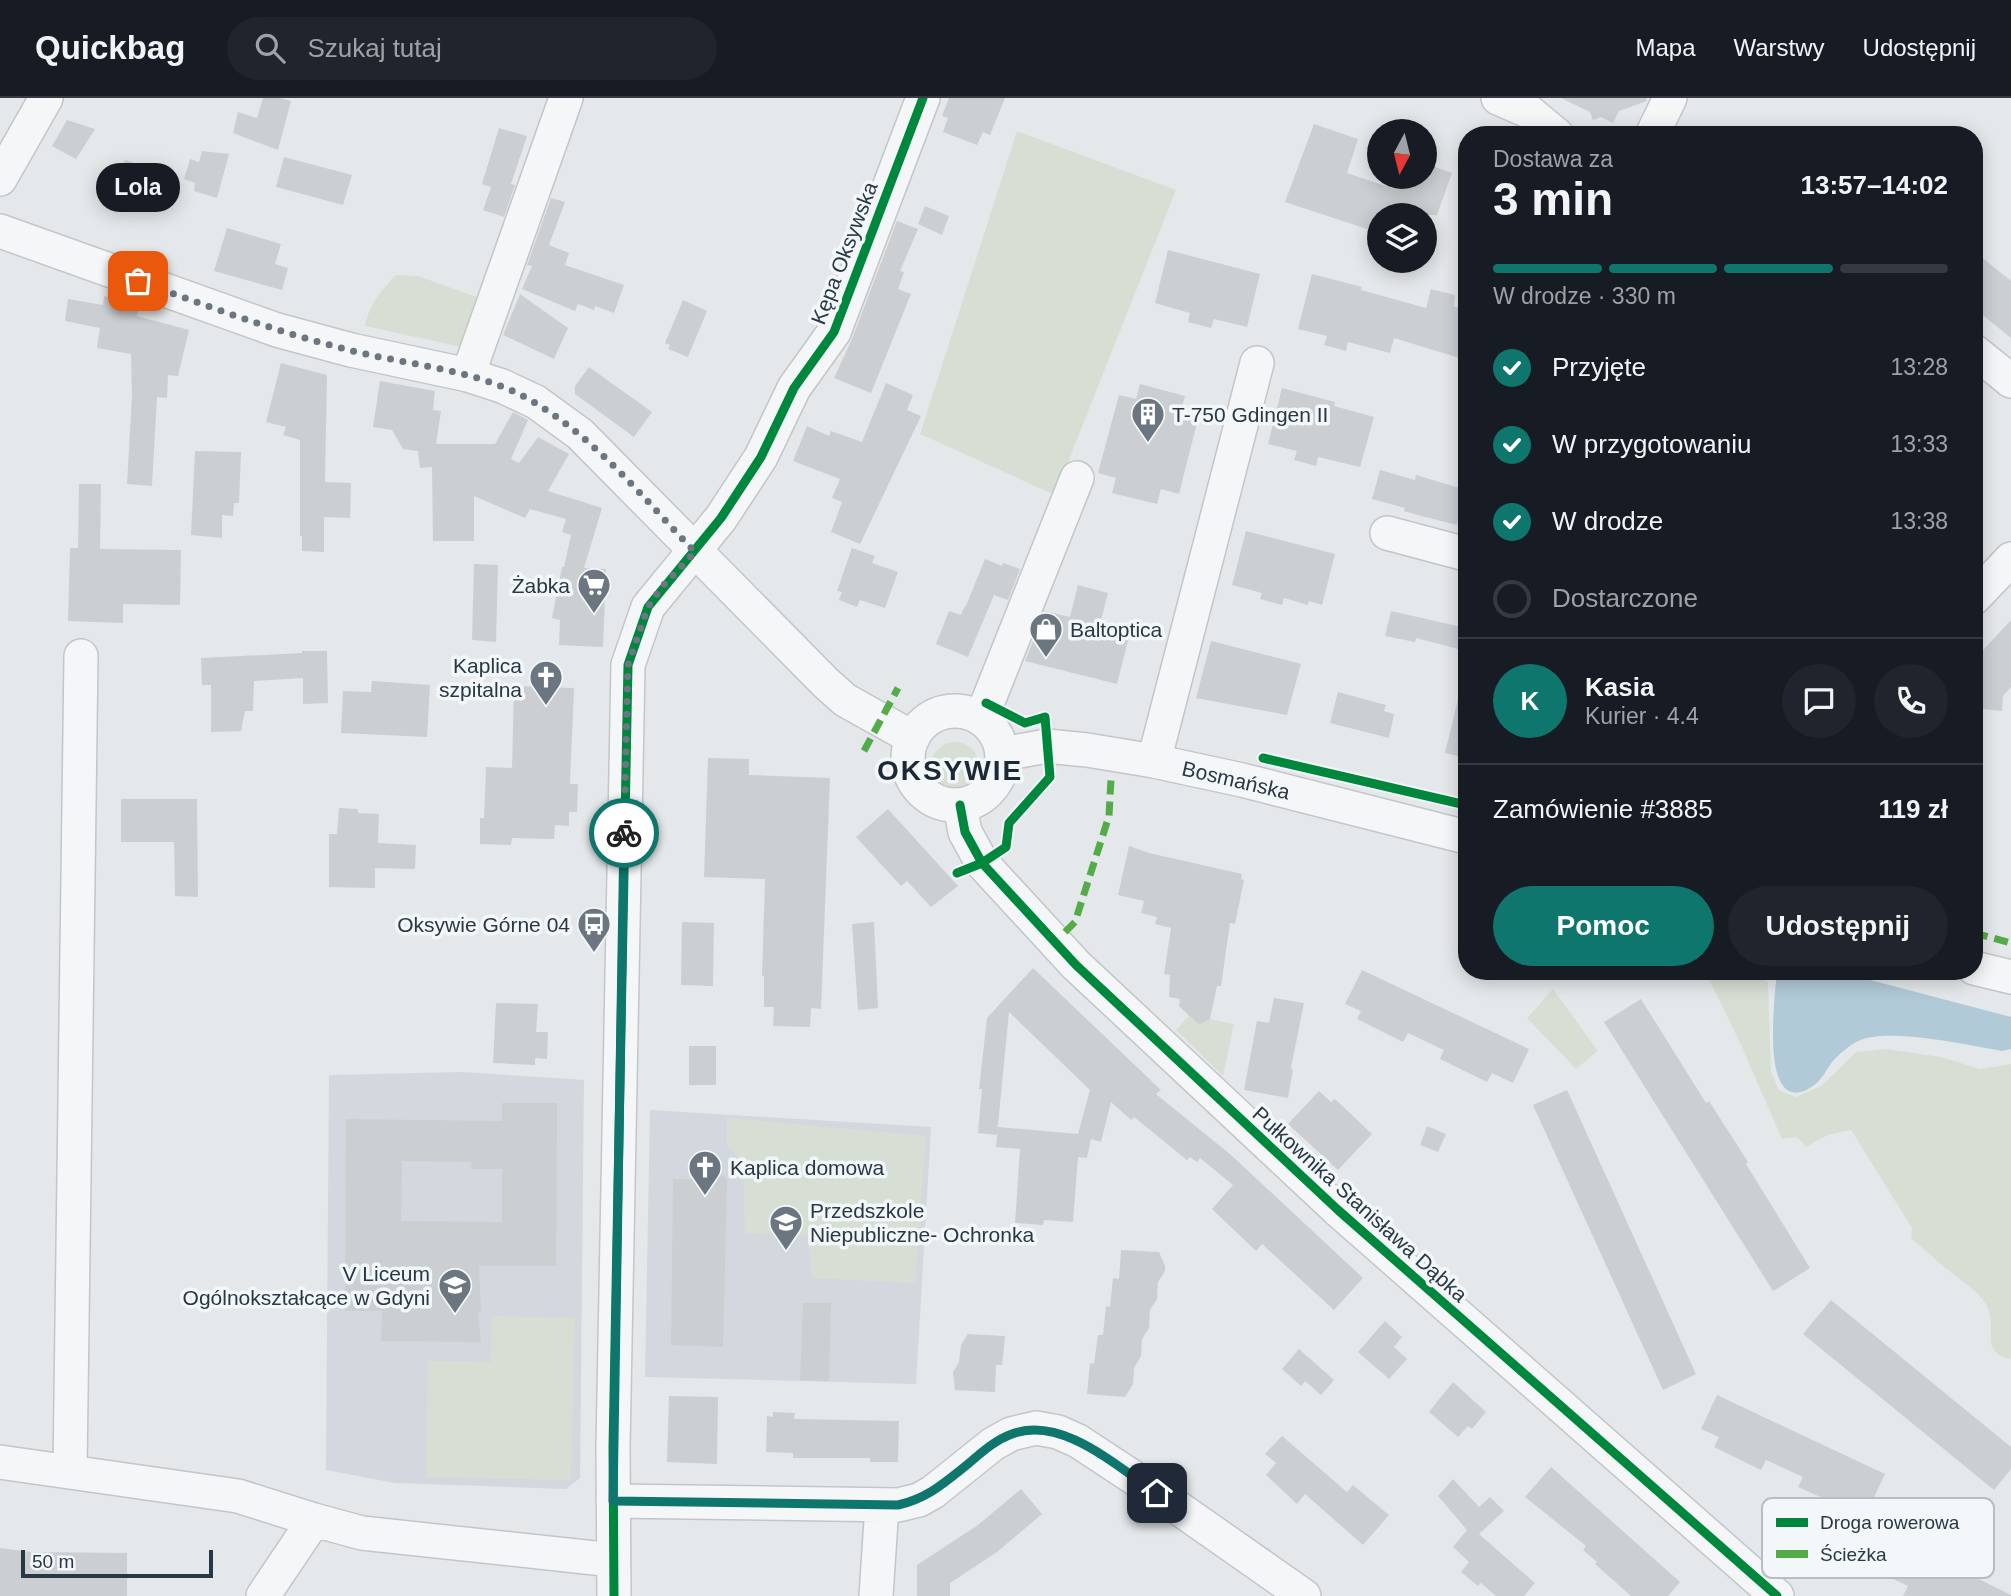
<!DOCTYPE html>
<html lang="pl">
<meta charset="utf-8">
<style>
body{margin:0;font-family:Arial,sans-serif;background:#20242c;color:#f1f3f6;height:100vh;display:flex;flex-direction:column;font-size:26px;white-space:nowrap}
*{box-sizing:border-box;margin:0}
p{font-size:23px;color:#9ea1a6}
.icon{flex:none;width:38px;height:38px;fill:none;stroke:currentColor;stroke-width:2;stroke-linecap:round;stroke-linejoin:round}
.map{position:relative;flex:1;overflow:hidden}
.sheet{position:absolute;left:1458px;top:28px;width:525px;height:854px;display:flex;flex-direction:column;background:#171b24;border-radius:28px;box-shadow:0 4px 18px #0003}
.sheet>*{flex:none}
.needle{width:46px;rotate:187deg}
.tools{position:absolute;left:1367px;top:21px;display:grid;gap:14px}
.tools a{display:grid;place-items:center;width:70px;height:70px;border-radius:50%;background:#171b24;box-shadow:0 4px 18px #0003;font-size:35px}
.scale{position:absolute;left:21px;bottom:18px;width:192px;box-sizing:border-box;padding-left:7px;border:4px solid #293847;border-top:0;font-size:19px;line-height:24px;white-space:nowrap;color:#293847;-webkit-text-stroke:5px #f3f7f9;paint-order:stroke}
.pin{position:absolute;display:grid;place-items:center;width:60px;height:60px;color:#fff;margin:-30px;border-radius:14px;box-shadow:0 4px 10px #0006}
.courier{position:absolute;display:grid;place-items:center;width:70px;height:70px;margin:-35px;border:5px solid #0f766e;border-radius:50%;background:#fff;color:#222;box-shadow:0 2px 9px #0007}
.bubble{position:absolute;height:49px;border-radius:24px;background:#171b24;box-shadow:0 4px 18px #0003;font-size:23px;font-weight:700;line-height:49px;text-align:center}
.summary em{font-style:normal;font-weight:700}
.summary div{display:flex;flex-direction:column-reverse}
.summary{display:flex;align-items:center;justify-content:space-between;height:119px;padding:0 35px}
h1{font-size:46px;font-weight:700;line-height:52px}
.bar{display:grid;grid-template-columns:repeat(4,1fr);gap:10px 7px;align-content:center;height:84px;padding:0 35px}
.bar i{height:9px;border-radius:5px;background:#363941}
.bar .on{background:#0f766e}
.bar p{grid-column:span 4}
.line{display:flex;align-items:center;gap:18px;padding:0 35px;border-top:2px solid #363941}
.line div{flex:1}
.round{display:grid;place-items:center;flex:none;width:74px;height:74px;border-radius:37px;background:#20242c}
ol{padding:0 35px;list-style:none}
li{display:flex;align-items:center;gap:21px;height:77px}
li p{margin-inline-start:auto}
li .icon{padding:7px;border-radius:50%;background:#0f766e;color:#fff;stroke-width:4}
li:last-child{color:#9ea1a6}
li i{width:38px;height:38px;border:4px solid #363941;border-radius:50%}
.primary-button{display:flex;gap:14px;margin-top:auto;padding:14px 35px}
.primary-button a{flex:1;height:80px;border-radius:42px;background:#0f766e;color:#fff;font-size:28px;font-weight:700;line-height:80px;text-align:center}
.primary-button a+a{background:#20242c;color:#f1f3f6}
header{display:flex;align-items:center;gap:42px;box-sizing:border-box;height:98px;padding:0 35px;background:#171b24;border-bottom:2px solid #363941}
header strong{font-size:33px}
nav{display:flex;gap:38px;margin-inline-start:auto;font-size:24px}
.search{width:490px;height:63px;background:#20242c;display:flex;align-items:center;gap:18px;box-sizing:border-box;padding:0 24px;border-radius:38px;color:#9ea1a6;font-size:26px}
.map>svg:first-child{display:block}
.built{fill:#d3d8de}
.green{fill:#d7dfd5}
.water{fill:#b1cad7}
.building{fill:#cbcfd1;fill-rule:evenodd}
.lines{fill:none;stroke-linecap:round;stroke-linejoin:round}
.minor-casing{stroke:#c3c6c8;stroke-width:36}
.minor{stroke:#f4f6f7;stroke-width:33}
.quiet{stroke:#53ac47;stroke-width:7;stroke-dasharray:14 7;stroke-linecap:butt}
.cycleway-casing{stroke:#f3f7f9;stroke-width:13}
.cycleway{stroke:#00873e;stroke-width:9}
.done{stroke:#6b7680;stroke-width:7;stroke-dasharray:0 12.6}
.route{stroke:#0f766e;stroke-width:9}
.labels{text-anchor:middle;dominant-baseline:central;stroke-width:7;stroke-linejoin:round;paint-order:stroke}
.street-label{font-size:21px;fill:#293847;stroke:#f3f7f9}
.poi-label{font-size:21px;fill:#293847;stroke:#f3f7f9;text-anchor:start}
.district-label{font-size:28px;font-weight:bold;letter-spacing:2px;fill:#1b2937;stroke:#f3f7f9}
.key{fill:#f3f7f9;stroke:#b6bec4;stroke-width:2}
.key-label{font-size:19px;fill:#293847}
</style>
<header>
<strong>Quickbag</strong>
<div class="search"><svg class="icon" aria-label="search" viewBox="0 0 24 24"><circle cx="10" cy="10" r="6"/><path d="M15 15l6 6"/></svg>Szukaj tutaj</div>
<nav><a>Mapa</a><a>Warstwy</a><a>Udostępnij</a></nav>
</header>
<div class="map">
<svg width="2011" height="1498" viewBox="0 0 2011 1498">
<rect width="100%" height="100%" fill="#e5e8ea"/>
<path class="built" d="M463 974 584 982 580 1380 566 1391 395 1385 326 1372 329 977Z
M650 1012 931 1029 916 1286 645 1279Z"/>
<path class="green" d="M1017 33 1176 92 1055 397 920 336Z
M396 177 418 178 485 202 466 250 365 228C368 208 382 191 396 177Z
M931 668a24 24 0 1 1 48 0a24 24 0 1 1-48 0Z
M1705 873H1748L1768 884 1771 974 1779 992 1796 999 1821 988 1856 954 1886 951 1941 959 1980 971 2011 966V1261C1976 1254 2001 1229 1985 1205 1978 1194 1967 1187 1957 1179 1941 1167 1926 1153 1911 1140L1912 1130 1851 1032 1828 1037 1806 1049 1797 1039 1782 1041 1741 947Z
M1553 891 1598 953 1576 971 1527 920Z
M1189 918 1199 927 1210 921 1234 926 1223 978 1176 932Z
M727 1020 926 1038 915 1185 812 1180 807 1138 745 1135 743 1066 727 1046Z
M492 1218 575 1220 571 1382 426 1379 428 1263 491 1264Z"/>
<path class="water" d="M1777 873H1836L2011 919V951L2002 953C1968 947 1887 929 1858 943 1850 947 1838 957 1833 963 1826 972 1822 982 1813 988 1758 1025 1775 897 1777 873Z"/>
<path class="building" d="M263 0H280L291 3 278 52 233 35 238 14 257 20Z
M949 0H1005L990 37 983 34 977 47 943 34 948 20 942 18Z
M1561 0H1646L1647 3 1619 13 1613 25 1601 19 1593 22 1590 14Z
M67 22 95 31 76 61 52 48Z
M1314 26 1358 41 1347 75 1397 92 1402 79H1424V65L1452 75 1437 117H1379V135L1285 104Z
M499 30 527 38 511 86 515 87 504 119 483 112 491 89 482 86Z
M202 53 229 56 217 100 194 93 195 85 184 81 190 61 199 64Z
M284 59 352 77 343 107 276 89Z
M125 62 156 72 145 104 115 95Z
M551 100 565 104 549 147 569 155 565 167 624 187 614 215 595 208 594 212 578 206 575 213 522 191 532 168 527 167Z
M925 108 949 118 942 137 918 126Z
M897 123 918 131 900 173 904 174 898 191 911 196 871 295 834 280 852 241Z
M227 130 281 146 275 166 288 170 282 192 214 173Z
M1168 152 1260 176 1247 229 1214 221 1211 230 1188 224 1190 215 1155 205Z
M1974 153 2011 183V240L1974 210Z
M1312 176 1362 189 1361 192 1426 210 1431 191 1455 197 1454 209 1466 210V262L1394 240 1390 255 1348 244 1346 253 1324 247 1327 238 1298 231Z
M520 196 568 230 554 261 503 237Z
M104 198 139 208 137 218 189 232 178 278 168 277 167 300 157 299 152 388 127 386 132 298 131 256 97 250 100 230 65 223 68 201 103 207Z
M683 202 707 213 688 259 668 251 670 247 665 245Z
M281 265 327 277 325 384 351 385 350 420 324 419V454L302 453V438H300V342L283 337 286 329 266 324Z
M589 269 652 314 634 339 575 296V288Z
M380 283 435 293 433 312 441 313 436 346H495L513 314 528 322 511 361 519 365 538 339 569 356 548 393 602 410 584 470 606 471 603 549 559 547 560 522 552 520 562 469H564L571 437 562 434 566 421 530 411 525 420 474 398V443H433L432 369 420 370 418 353 403 351 392 332 373 329Z
M886 285 913 297 907 312 921 318 860 446 831 434 842 404 832 400 840 381 793 363 807 328 829 338 831 333 862 344Z
M1140 286 1185 298 1181 313 1199 317 1179 396 1161 391 1157 406 1112 395 1116 380 1098 375 1119 297 1136 301Z
M1282 290 1335 304 1334 308 1374 319 1360 369 1318 359 1316 368 1294 362 1297 353 1268 346Z
M195 353 241 354 239 405H234L233 418 222 417V440L191 437Z
M1380 372 1415 382 1416 377 1466 392V425L1458 422 1457 427 1421 418 1404 413 1405 410 1372 401Z
M79 386H101L100 451 181 452 180 507 123 506V525L68 523 70 450H78Z
M1246 433 1335 456 1322 507 1309 503 1308 507 1284 500 1282 507 1260 501 1262 495 1232 487Z
M852 450 875 458 872 465 898 474 885 510 860 502 857 509 839 502 842 494 837 493Z
M985 461 1002 468 1003 465 1020 471 1008 502 994 497 968 559 936 546 949 513 961 517 965 508H966Z
M474 466 498 467 496 544 472 542Z
M1078 487 1108 495 1100 526 1130 535 1117 586 1025 563 1045 513 1070 519Z
M1391 513 1466 530V553L1416 540 1415 544 1385 538Z
M2011 522V589L2003 598 2002 613 1974 610V562Z
M1211 543 1301 566 1287 617 1196 600Z
M302 553H327L328 605 303 606V580L254 583 253 613H245L241 633 211 634V587H202L201 560 302 555Z
M372 583 430 587 427 639 341 635 343 593 371 594Z
M514 588 574 590 570 686H578L577 714H569V728L555 727 554 741 512 740 511 747 480 746V720H484L486 669 512 670Z
M1338 594 1386 607 1384 613 1394 616 1389 640 1330 625Z
M1459 597 1466 598V660L1445 655Z
M708 660 749 661V677L830 680 821 911 811 910 810 929 773 928 774 909H764V878H762L765 781 704 779Z
M121 701H197L198 799 175 798 174 744H121Z
M339 710 358 711V715L379 716 378 745 416 747 415 771 375 770V790L329 789V736H337Z
M888 711 958 788 931 809 907 783 901 788 856 739Z
M1129 748 1149 755 1242 776 1241 781 1244 782 1235 826 1230 825 1221 888H1217L1210 921 1199 927 1179 908 1180 901 1169 899 1170 877 1164 876 1171 830 1155 826 1157 819 1141 815 1144 803 1118 797Z
M682 824 714 825 713 888 681 887Z
M874 824 878 910 858 912 852 826Z
M1033 870 1161 992 1156 996 1231 1057 1363 1180 1334 1212 1262 1146 1256 1153 1212 1111 1233 1087 1200 1060 1197 1064 1190 1059 1187 1062 1134 1019 1131 1022 1111 1004 1101 1044 1091 1041 1087 1060 1078 1059 1073 1124 1044 1122 1043 1127 1015 1125 1020 1051 996 1049 998 1029 1078 1036 1090 992 1009 914 997 1037 978 1035 982 991H979L987 920Z
M1362 872 1529 951 1513 985 1492 975 1487 984 1440 961 1444 952 1408 935 1403 944 1357 921 1361 913 1345 906Z
M1274 900 1304 905 1291 970 1293 972 1288 1000 1244 992 1257 923 1269 925Z
M1641 901 1706 1005 1709 1003 1748 1064 1746 1066 1810 1170 1773 1193 1604 924Z
M496 905 538 906 536 934H548L547 961 535 960V967L493 965Z
M689 948H716V987H689Z
M1567 992 1696 1276 1663 1292 1533 1007Z
M1319 993 1331 1004 1335 1001 1372 1036 1338 1072 1288 1026Z
M502 1005H557L556 1168H479L481 1213 478 1214 481 1244 381 1243 382 1213H345L346 1021 502 1023ZM402 1063 471 1064V1071H502V1124L401 1123Z
M1427 1028 1446 1036 1438 1054 1420 1047Z
M707 1071H716L727 1082 723 1249 671 1247 673 1081H695Z
M1121 1152 1159 1154 1165 1168V1173L1158 1184 1157 1201 1150 1212 1149 1230 1142 1241 1141 1258 1134 1270 1133 1286 1125 1299 1087 1296 1090 1265 1094 1266 1098 1237H1103L1106 1208 1110 1209 1113 1180 1119 1181Z
M1831 1202 2011 1349V1371L1994 1392 1803 1236Z
M803 1205H831L829 1283 800 1282Z
M1385 1223 1402 1239 1394 1249 1407 1261 1389 1281 1358 1254Z
M968 1236 1005 1238 1002 1267H996L995 1294 955 1292 953 1274 959 1264 961 1247Z
M1299 1251 1334 1282 1321 1297 1305 1283 1301 1288 1282 1271Z
M1453 1284 1486 1314 1472 1331 1468 1328 1458 1339 1429 1314Z
M1717 1297 1885 1376 1869 1410 1850 1401 1845 1410 1798 1389 1803 1379 1766 1362 1761 1372 1714 1349 1719 1339 1701 1331Z
M669 1298 718 1299 717 1366 667 1364Z
M773 1314 795 1315 794 1321 899 1323 898 1364H870V1360H793V1355L766 1354 767 1318 773 1319Z
M1282 1338 1347 1394 1353 1387 1389 1417 1363 1447 1305 1396 1297 1406 1266 1377 1276 1365 1265 1356Z
M1551 1369 1680 1484 1668 1498H1631L1595 1466 1597 1464 1583 1452 1586 1448 1525 1399Z
M1453 1381 1479 1409 1490 1399 1504 1413 1479 1436 1535 1485 1524 1498H1496L1481 1485 1478 1488 1461 1474 1469 1464 1453 1449 1467 1432 1438 1398Z
M1021 1391 1042 1416 997 1454 950 1485V1498H917V1467L978 1427Z
M1908 1446 2011 1497V1498H1903L1908 1488 1891 1480Z
M0 1450 31 1454 127 1455V1498H0Z"/>
<g class="lines">
<defs>
<path id="minor" d="M1498 0 1528 13 1557 37
M1652 37 1670 0
M0 81 46 0
M0 133 277 232 351 252 468 277 502 288 536 304 580 336 826 585 845 602 913 640
M1974 253 2011 283
M468 277 566 0
M1387 435 1466 456
M1974 500 2011 461
M908 660a47 47 0 1 1 94 0a47 47 0 1 1-94 0Z
M981 621 1077 380
M1003 656 1047 648 1087 652 1154 663 1242 682 1466 739
M1154 663 1257 265
M960 707 965 734 982 765 1076 867 1338 1112 1777 1498
M1974 870 2011 879
M0 1364 238 1398 314 1422 362 1435 613 1462
M70 1373 81 558
M613 1403 898 1407 919 1402 933 1394 993 1346 1011 1336 1036 1330 1058 1334 1078 1343 1157 1395 1304 1498
M263 1498 314 1422
M614 1498 613 1349 628 567 648 509 721 420 761 359 794 290 834 234 923 0
M876 1498 882 1407"/>
</defs>
<use href="#minor" class="minor-casing"/>
<use href="#minor" class="minor"/>
<path class="quiet" d="M864 653 898 590
M1065 834 1075 824 1109 718 1111 681
M1974 835 2011 845"/>
<defs>
<path id="cycleway" d="M1263 660 1466 707
M960 707 965 734 982 765 1076 867 1338 1112 1777 1498
M957 775 982 765 1006 749 1009 725 1050 679 1045 619 1025 625 986 605
M614 1498 613 1349 628 567 648 509 721 420 761 359 794 290 834 234 923 0"/>
</defs>
<use href="#cycleway" class="cycleway-casing"/>
<use href="#cycleway" class="cycleway"/>
</g>
<g class="lines">
<path class="done" d="M138 183C207 208 277 234 349 252 411 268 481 271 537 306 598 343 646 403 695 454L662 489 648 509 628 567 624 735"/>
<path class="route" d="M624 735 613 1403 898 1407C928 1400 944 1385 968 1366 981 1355 995 1342 1012 1336 1062 1317 1117 1369 1157 1395"/>
</g>
<defs>
<symbol id="building-pin" viewBox="-11 -11 22 30"><path d="M0 17L-7.5 6A9.5 9.5 0 1 1 7.5 6Z" fill="#6b7680" stroke="#f3f7f9"/><path d="M-4-6H4V6H1V3H-1V6H-4ZM-2.5-4.3h1.7v1.8h-1.7ZM.8-4.3h1.7v1.8H.8ZM-2.5-1h1.7V.8h-1.7ZM.8-1h1.7V.8H.8Z" fill="#fff"/></symbol>
<symbol id="supermarket-pin" viewBox="-11 -11 22 30"><path d="M0 17L-7.5 6A9.5 9.5 0 1 1 7.5 6Z" fill="#6b7680" stroke="#f3f7f9"/><path d="M-6-5.5h2.5l.6 2H6L4.5 2H-2.5L-4.4-4H-6ZM-1.5 3.2a1.3 1.3 0 1 0 .1 0ZM3 3.2a1.3 1.3 0 1 0 .1 0Z" fill="#fff"/></symbol>
<symbol id="shop-pin" viewBox="-11 -11 22 30"><path d="M0 17L-7.5 6A9.5 9.5 0 1 1 7.5 6Z" fill="#6b7680" stroke="#f3f7f9"/><path d="M-5-2.5h2.3a2.7 3.5 0 0 1 5.4 0H5L5.5 6h-11ZM-1.5-2.5h3a1.5 2.3 0 0 0-3 0Z" fill="#fff"/></symbol>
<symbol id="church-pin" viewBox="-11 -11 22 30"><path d="M0 17L-7.5 6A9.5 9.5 0 1 1 7.5 6Z" fill="#6b7680" stroke="#f3f7f9"/><path d="M-1.2-6h2.4v3.5h3.3v2.4h-3.3V6h-2.4V-.1h-3.3v-2.4h3.3Z" fill="#fff"/></symbol>
<symbol id="bus-pin" viewBox="-11 -11 22 30"><path d="M0 17L-7.5 6A9.5 9.5 0 1 1 7.5 6Z" fill="#6b7680" stroke="#f3f7f9"/><path d="M-5-6H5V4H4V6H2V4H-2V6H-4V4H-5ZM-3.5-4V0h7V-4ZM-3.5 1.2v1.5H-2V1.2ZM2 1.2v1.5H3.5V1.2Z" fill="#fff"/></symbol>
<symbol id="school-pin" viewBox="-11 -11 22 30"><path d="M0 17L-7.5 6A9.5 9.5 0 1 1 7.5 6Z" fill="#6b7680" stroke="#f3f7f9"/><path d="M0-5L7-2L0 1L-7-2ZM-4 1L0 2.5L4 1V4Q0 6-4 4Z" fill="#fff"/></symbol>
</defs>
<g fill-rule="evenodd">
<use href="#building-pin" x="1129" y="297" width="38" height="52"/>
<use href="#supermarket-pin" x="575" y="468" width="38" height="52"/>
<use href="#shop-pin" x="1027" y="512" width="38" height="52"/>
<use href="#church-pin" x="527" y="560" width="38" height="52"/>
<use href="#bus-pin" x="575" y="807" width="38" height="52"/>
<use href="#church-pin" x="686" y="1050" width="38" height="52"/>
<use href="#school-pin" x="767" y="1105" width="38" height="52"/>
<use href="#school-pin" x="436" y="1168" width="38" height="52"/>
</g>
<g class="labels">
<g class="street-label">
<text transform="translate(844 155) rotate(-69)">Kępa Oksywska</text>
<text transform="translate(1236 682) rotate(13)">Bosmańska</text>
<text transform="translate(1360 1106) rotate(42)">Pułkownika Stanisława Dąbka</text>
</g>
<g class="poi-label">
<text x="1172" y="316">T-750 Gdingen II</text>
<text x="570" y="487" text-anchor="end">Żabka</text>
<text x="1070" y="531">Baltoptica</text>
<text x="522" y="567" text-anchor="end">Kaplica<tspan x="522" dy="24">szpitalna</tspan></text>
<text x="570" y="826" text-anchor="end">Oksywie Górne 04</text>
<text x="730" y="1069">Kaplica domowa</text>
<text x="810" y="1112">Przedszkole<tspan x="810" dy="24">Niepubliczne- Ochronka</tspan></text>
<text x="430" y="1175" text-anchor="end">V Liceum<tspan x="430" dy="24">Ogólnokształcące w Gdyni</tspan></text>
</g>
<g class="district-label">
<text x="950" y="672">OKSYWIE</text>
</g>
</g>
<rect x="1762" y="1400" width="232" height="80" rx="10" class="key"/>
<rect x="1776" y="1420" width="32" height="9" fill="#00873e"/>
<rect x="1776" y="1452" width="32" height="8" fill="#53ac47"/>
<g class="key-label">
<text x="1820" y="1431">Droga rowerowa</text>
<text x="1820" y="1463">Ścieżka</text>
</g>
</svg>
<div class="tools">
<a><svg class="needle" viewBox="-14 -14 28 28"><path d="M0-13l5 13h-10z" fill="#e53935"/><path d="M0 13l5-13h-10z" fill="#9ea1a6"/></svg></a>
<a><svg class="icon" aria-label="layers" viewBox="0 0 24 24"><path d="M12 4l9 5-9 5-9-5zM3 14l9 5 9-5"/></svg></a>
</div>
<div class="scale">50 m</div>
<div class="pin" style="left:138px;top:183px;background:#ea580c"><svg class="icon" aria-label="bag" viewBox="0 0 24 24"><path d="M5 8h14l-1 12H6zM9 8a3 3 0 0 1 6 0"/></svg></div>
<div class="pin" style="left:1157px;top:1395px;background:#1f2937"><svg class="icon" aria-label="home" viewBox="0 0 24 24"><path d="M3 11l9-7 9 7M6 9v11h12V9"/></svg></div>
<div class="courier" style="left:624px;top:735px"><svg class="icon" aria-label="bike" viewBox="0 0 24 24"><circle cx="6" cy="16" r="4"/><circle cx="18" cy="16" r="4"/><path d="M6 16l4-8h5l3 8M10 8l3 8H6M13 5h3"/></svg></div>
<div class="bubble" style="left:96px;top:65px;width:84px">Lola</div>
<section class="sheet">
<div class="summary"><div><h1>3 min</h1><p>Dostawa za</p></div><em>13:57–14:02</em></div>
<div class="bar"><i class="on"></i><i class="on"></i><i class="on"></i><i></i><p>W drodze · 330 m</p></div>
<ol>
<li><svg class="icon" aria-label="check" viewBox="0 0 24 24"><path d="M5 12l5 5 9-10"/></svg>Przyjęte<p>13:28</p></li>
<li><svg class="icon" aria-label="check" viewBox="0 0 24 24"><path d="M5 12l5 5 9-10"/></svg>W przygotowaniu<p>13:33</p></li>
<li><svg class="icon" aria-label="check" viewBox="0 0 24 24"><path d="M5 12l5 5 9-10"/></svg>W drodze<p>13:38</p></li>
<li><i></i>Dostarczone</li>
</ol>
<div class="line" style="height:126px"><b class="round" style="background:#0f766e;color:#fff">K</b><div><b>Kasia</b><p>Kurier · 4.4</p></div><a class="round"><svg class="icon" aria-label="chat" viewBox="0 0 24 24"><path d="M4 5h16v11H9l-5 4z"/></svg></a><a class="round"><svg class="icon" aria-label="phone" viewBox="0 0 24 24"><path d="M5 4h4l2 5-3 2q2 4 5 5l2-3 5 2v4C11 20 4 13 5 4z"/></svg></a></div>
<div class="line" style="height:91px"><div>Zamówienie #3885</div><b>119 zł</b></div>
<div class="primary-button"><a>Pomoc</a><a>Udostępnij</a></div>
</section>
</div>
